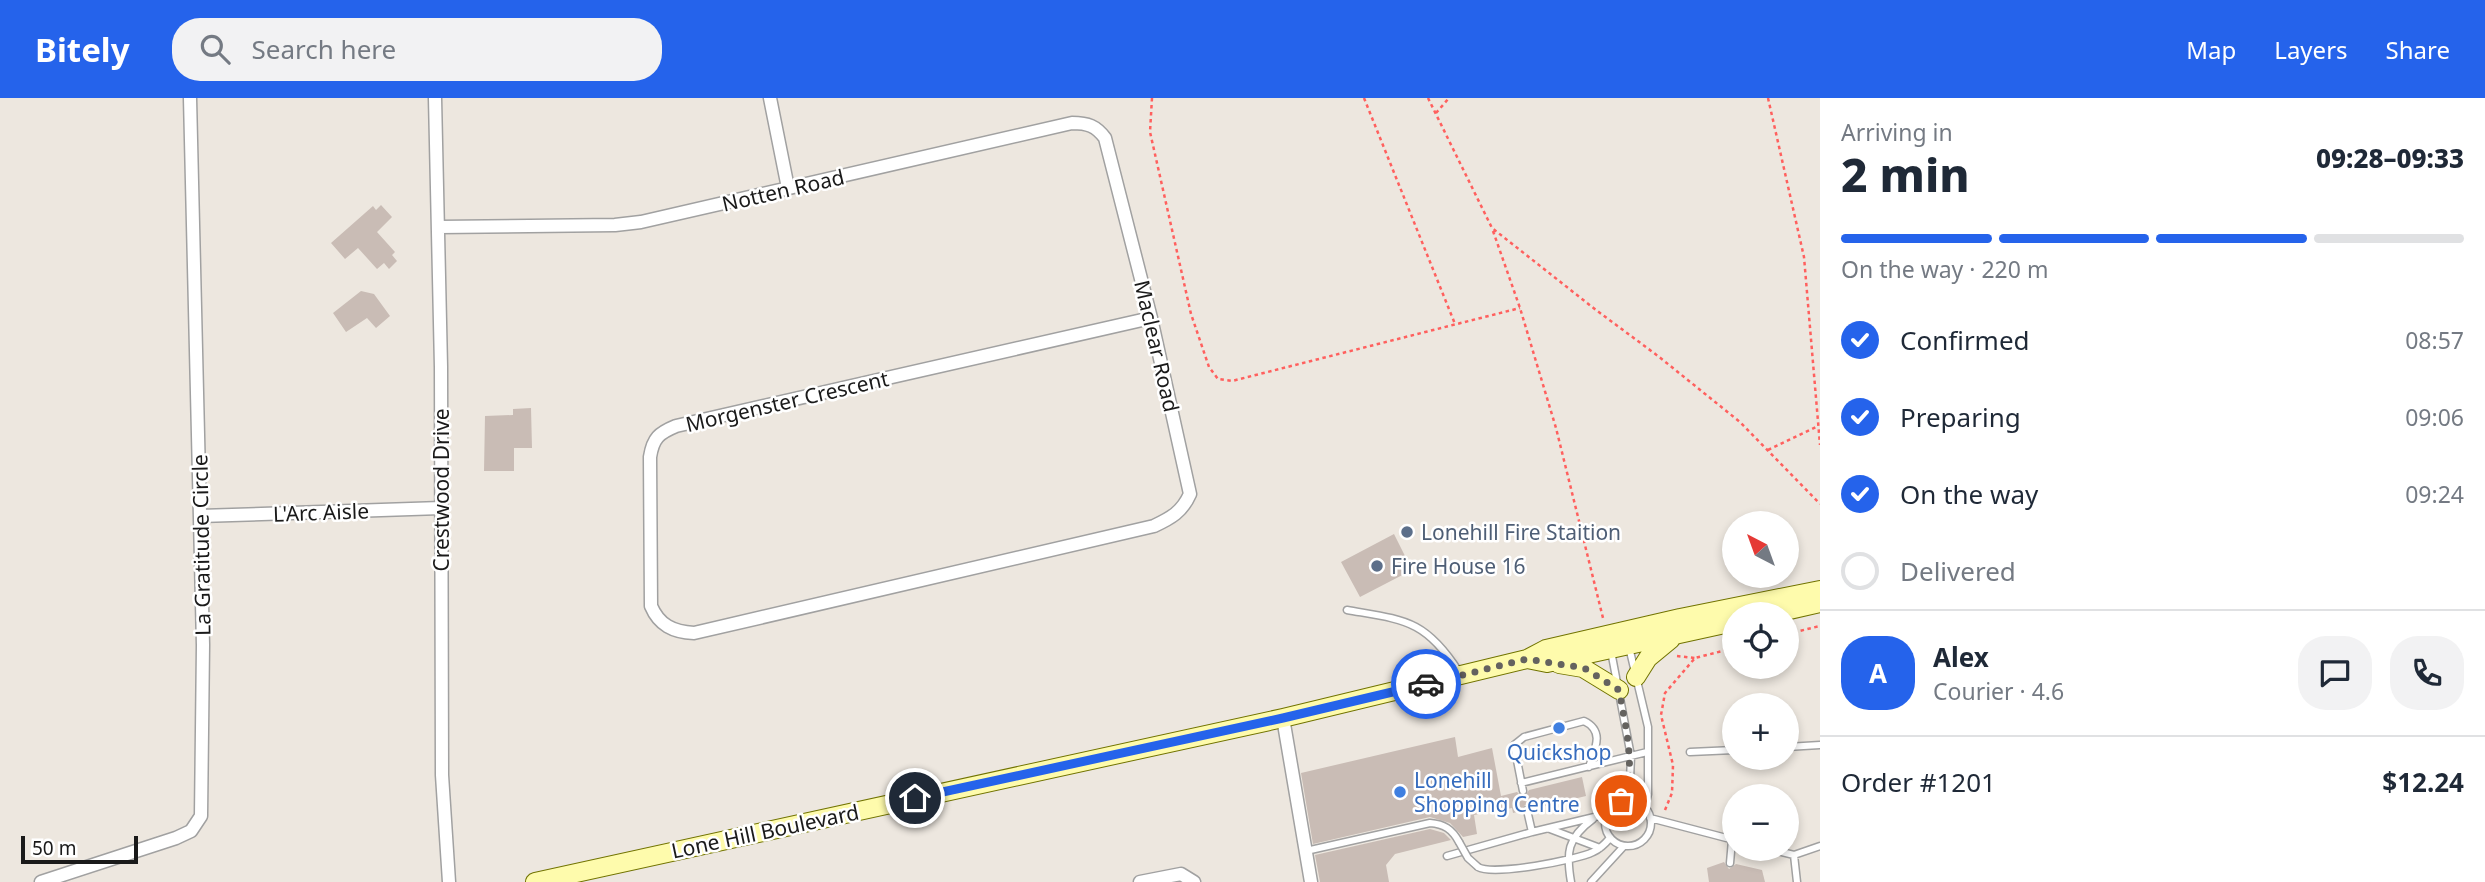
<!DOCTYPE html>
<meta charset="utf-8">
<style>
body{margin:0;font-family:"Noto Sans",sans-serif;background:#f2f2f3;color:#1f2937;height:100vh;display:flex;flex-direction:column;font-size:26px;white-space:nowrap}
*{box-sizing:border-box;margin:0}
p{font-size:23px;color:#747a83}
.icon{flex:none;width:38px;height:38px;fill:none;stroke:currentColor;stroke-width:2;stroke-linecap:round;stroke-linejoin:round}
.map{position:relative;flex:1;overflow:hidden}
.panel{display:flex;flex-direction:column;background:#fff;width:665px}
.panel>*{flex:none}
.needle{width:46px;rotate:319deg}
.controls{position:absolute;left:1722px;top:413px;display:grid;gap:14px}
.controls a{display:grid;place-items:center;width:77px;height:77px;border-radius:50%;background:#fff;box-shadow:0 4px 10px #0003;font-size:35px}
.scale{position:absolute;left:21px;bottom:18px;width:117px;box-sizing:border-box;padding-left:7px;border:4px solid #1a1a1a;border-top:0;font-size:19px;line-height:24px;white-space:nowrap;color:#1a1a1a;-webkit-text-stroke:5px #fff;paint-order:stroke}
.pin{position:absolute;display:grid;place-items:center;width:60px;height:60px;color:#fff;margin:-30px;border:4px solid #fff;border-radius:50%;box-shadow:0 2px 7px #0007}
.courier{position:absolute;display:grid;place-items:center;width:70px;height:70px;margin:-35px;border:5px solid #2563eb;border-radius:50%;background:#fff;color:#222;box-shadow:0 2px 9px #0007}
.head em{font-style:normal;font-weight:800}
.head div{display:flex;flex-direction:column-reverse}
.head{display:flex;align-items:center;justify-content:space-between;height:119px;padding:0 21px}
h1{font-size:46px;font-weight:800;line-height:52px}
.bar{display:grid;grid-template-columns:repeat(4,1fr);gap:10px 7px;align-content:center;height:84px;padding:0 21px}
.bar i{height:9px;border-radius:5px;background:#e0e1e3}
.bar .active{background:#2563eb}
.bar p{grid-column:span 4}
.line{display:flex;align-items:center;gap:18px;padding:0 21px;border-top:2px solid #e0e1e3}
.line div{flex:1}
.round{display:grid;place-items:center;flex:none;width:74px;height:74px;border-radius:28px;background:#f2f2f3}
ol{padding:0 21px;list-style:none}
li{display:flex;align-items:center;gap:21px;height:77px}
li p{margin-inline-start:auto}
li .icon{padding:7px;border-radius:50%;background:#2563eb;color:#fff;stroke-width:4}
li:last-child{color:#747a83}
li i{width:38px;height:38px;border:4px solid #e0e1e3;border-radius:50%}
header{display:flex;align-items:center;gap:42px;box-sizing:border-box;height:98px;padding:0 35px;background:#2563eb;color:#fff}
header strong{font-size:33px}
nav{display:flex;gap:38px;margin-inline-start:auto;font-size:24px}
.search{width:490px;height:63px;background:#f2f2f3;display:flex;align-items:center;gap:18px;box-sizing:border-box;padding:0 24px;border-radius:28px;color:#747a83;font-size:26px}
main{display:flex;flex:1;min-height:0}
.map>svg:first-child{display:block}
.building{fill:#c9bcb5}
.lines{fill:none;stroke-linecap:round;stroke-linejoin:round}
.lane-casing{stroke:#a1a1a1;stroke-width:9}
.street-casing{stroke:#a1a1a1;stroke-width:15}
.secondary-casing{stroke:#717300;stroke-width:20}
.path{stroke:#ff605e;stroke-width:2.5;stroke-dasharray:3.5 3.5;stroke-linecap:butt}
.lane{stroke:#fff;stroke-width:6}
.street{stroke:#fff;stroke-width:12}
.secondary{stroke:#fefbac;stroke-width:18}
.lane-bridge-casing{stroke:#a1a1a1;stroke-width:9;stroke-linecap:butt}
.lane-bridge{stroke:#fff;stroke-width:6}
.done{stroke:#64625f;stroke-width:7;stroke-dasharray:0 12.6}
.route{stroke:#2563eb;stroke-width:9}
.service-dot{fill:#5c6f8a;stroke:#fff;stroke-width:2.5}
.shop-dot{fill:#3f7fe0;stroke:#fff;stroke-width:2.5}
.labels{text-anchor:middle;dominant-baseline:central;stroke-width:5;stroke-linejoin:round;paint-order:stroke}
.street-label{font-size:21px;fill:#1a1a1a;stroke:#fff}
.service-label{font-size:21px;fill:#4e5e75;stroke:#fff;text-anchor:start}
.shop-label{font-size:21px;fill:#366cbe;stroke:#fff}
</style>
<header>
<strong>Bitely</strong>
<div class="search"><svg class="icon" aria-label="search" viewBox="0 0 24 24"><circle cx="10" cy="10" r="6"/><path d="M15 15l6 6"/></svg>Search here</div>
<nav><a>Map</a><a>Layers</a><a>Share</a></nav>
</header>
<main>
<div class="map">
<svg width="1820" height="784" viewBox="0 0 1820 784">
<rect width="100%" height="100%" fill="#ede7df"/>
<path class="building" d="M381 107 392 119 377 134 395 154 392 157 397 163 389 171 384 165 377 171 358 150 345 161 331 145 373 108 376 112Z
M361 193 374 196 390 218 376 230 367 220 346 234 333 215Z
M531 310 532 350H514V373H484L485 318 513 317V311Z
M1394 436 1412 472 1360 499 1341 464Z
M1455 639 1458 659 1492 650 1501 698 1517 694 1521 698H1525L1529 692 1582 679 1586 698 1532 711 1529 707H1525L1521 713 1513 715 1512 710 1474 717 1477 736 1463 739 1450 725 1430 719 1313 746 1301 675Z
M1430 731 1444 735 1451 742 1395 756 1386 767 1389 784H1320L1315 757Z
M1724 764 1729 771 1736 766 1762 772 1765 784H1709L1707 770Z"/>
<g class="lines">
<defs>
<path id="lane" d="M1347 512C1404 522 1425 521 1459 574
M1629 549 1648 629V696L1645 709
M1611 553 1631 658 1630 682 1625 702
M1787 649 1820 647
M1690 654 1734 652
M1521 685 1647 654
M1523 693 1514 647 1524 639 1584 623C1605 633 1595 651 1589 669
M1605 725a23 23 0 1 1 46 0a23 23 0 1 1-46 0Z
M1527 712 1532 734
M1650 720 1734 742
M1550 731 1600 750
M1769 751 1794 757 1797 784
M1306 753 1430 725C1444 726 1452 731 1459 744
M1794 757 1820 748
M1447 758 1532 734 1607 716
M1730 765 1732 742
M1478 769C1493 778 1577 762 1593 754 1600 751 1605 746 1610 740
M1571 784C1566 755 1567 740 1593 721
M1591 784 1624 748"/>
<path id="street" d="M435 0 441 269 442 677 449 784
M770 0 788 90
M439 129 615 127 641 124 1072 25C1088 25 1096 28 1105 40L1151 220 1190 396C1182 414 1171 420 1154 428L694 535C673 534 659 527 651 508L650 359C653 340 659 335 676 328L1151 220
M200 418 441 410
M1283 620 1311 784
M41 784 176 740 191 733 201 718 203 547 190 0
M1140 784 1181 776 1194 784"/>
<path id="secondary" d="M1772 516 1820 505
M1527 561 1547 565 1734 524
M1559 566 1583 570 1619 592
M1636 579 1648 560 1671 541
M535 784 1283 620 1527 561 1546 551 1680 520 1820 492"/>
</defs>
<use href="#lane" class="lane-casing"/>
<use href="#street" class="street-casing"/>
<use href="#secondary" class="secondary-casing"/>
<path class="path" d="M1152 0 1150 34 1191 216 1209 269 1218 281 1232 283 1520 210
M1364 0 1455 226
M1428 0 1492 130 1596 212 1658 258 1740 324 1820 406
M1768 0 1804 159 1820 347
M1436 15 1449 0
M1493 133 1520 210 1556 330 1603 520
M1768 352 1818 328
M1787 536 1820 528
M1677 558 1695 560
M1665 712 1672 695 1673 667 1661 617 1665 595 1695 560 1734 550"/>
<use href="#lane" class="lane"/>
<use href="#street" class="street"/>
<use href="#secondary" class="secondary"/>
<defs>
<path id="lane-bridge" d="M1459 744 1468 760 1478 769"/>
</defs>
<use href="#lane-bridge" class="lane-bridge-casing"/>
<use href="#lane-bridge" class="lane-bridge"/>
</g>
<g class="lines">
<path class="done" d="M1426 586 1527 561 1584 570 1619 592C1626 632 1635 662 1625 702L1621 703"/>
<path class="route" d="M915 700 1283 620 1426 586"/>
</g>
<g class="service-dot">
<circle cx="1407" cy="434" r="7"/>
<circle cx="1377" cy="468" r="7"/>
</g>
<g class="shop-dot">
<circle cx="1559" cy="630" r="7"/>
<circle cx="1400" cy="694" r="7"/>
</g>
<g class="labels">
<g class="street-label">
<text transform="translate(783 92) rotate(-13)">Notten Road</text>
<text transform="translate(1157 248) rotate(77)">Maclear Road</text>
<text transform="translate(787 303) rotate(-13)">Morgenster Crescent</text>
<text transform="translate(441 392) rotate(-90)">Crestwood Drive</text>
<text transform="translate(321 414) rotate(-2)">L'Arc Aisle</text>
<text transform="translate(201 447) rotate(-91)">La Gratitude Circle</text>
<text transform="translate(765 733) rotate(-12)">Lone Hill Boulevard</text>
</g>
<g class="service-label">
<text x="1421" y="434">Lonehill Fire Staition</text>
<text x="1391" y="468">Fire House 16</text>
</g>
<g class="shop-label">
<text x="1559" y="654">Quickshop</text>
<text x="1414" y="682" text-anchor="start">Lonehill<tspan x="1414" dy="24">Shopping Centre</tspan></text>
</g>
</g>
</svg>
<div class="controls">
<a><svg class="needle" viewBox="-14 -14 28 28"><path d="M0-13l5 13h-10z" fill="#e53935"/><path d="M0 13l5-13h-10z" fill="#747a83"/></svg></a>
<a><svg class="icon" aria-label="locate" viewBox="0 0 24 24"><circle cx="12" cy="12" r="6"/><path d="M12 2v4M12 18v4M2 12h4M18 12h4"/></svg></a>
<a>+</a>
<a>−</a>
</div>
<div class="scale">50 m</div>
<div class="pin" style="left:1621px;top:703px;background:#ea580c"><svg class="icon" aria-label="bag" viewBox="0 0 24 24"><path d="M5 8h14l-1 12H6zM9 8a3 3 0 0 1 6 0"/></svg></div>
<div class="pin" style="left:915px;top:700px;background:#1f2937"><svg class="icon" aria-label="home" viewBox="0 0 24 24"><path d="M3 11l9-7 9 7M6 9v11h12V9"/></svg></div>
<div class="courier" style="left:1426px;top:586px"><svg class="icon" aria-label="car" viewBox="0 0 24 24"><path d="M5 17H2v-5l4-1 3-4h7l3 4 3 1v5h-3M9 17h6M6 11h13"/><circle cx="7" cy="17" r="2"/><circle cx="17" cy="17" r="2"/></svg></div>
</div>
<section class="panel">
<div class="head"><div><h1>2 min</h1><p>Arriving in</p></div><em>09:28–09:33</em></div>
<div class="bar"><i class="active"></i><i class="active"></i><i class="active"></i><i></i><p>On the way · 220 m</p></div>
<ol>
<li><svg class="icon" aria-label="check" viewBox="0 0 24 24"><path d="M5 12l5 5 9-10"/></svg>Confirmed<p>08:57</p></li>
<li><svg class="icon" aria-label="check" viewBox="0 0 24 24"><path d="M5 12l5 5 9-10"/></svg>Preparing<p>09:06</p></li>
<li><svg class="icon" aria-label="check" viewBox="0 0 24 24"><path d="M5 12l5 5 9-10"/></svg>On the way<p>09:24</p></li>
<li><i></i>Delivered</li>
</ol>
<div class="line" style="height:126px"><b class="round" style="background:#2563eb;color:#fff">A</b><div><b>Alex</b><p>Courier · 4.6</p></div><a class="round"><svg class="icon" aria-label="chat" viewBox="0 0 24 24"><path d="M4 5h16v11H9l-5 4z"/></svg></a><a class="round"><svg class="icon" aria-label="phone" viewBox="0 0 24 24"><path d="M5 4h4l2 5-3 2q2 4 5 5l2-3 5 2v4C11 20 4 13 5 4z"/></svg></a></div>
<div class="line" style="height:91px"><div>Order #1201</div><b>$12.24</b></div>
</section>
</main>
